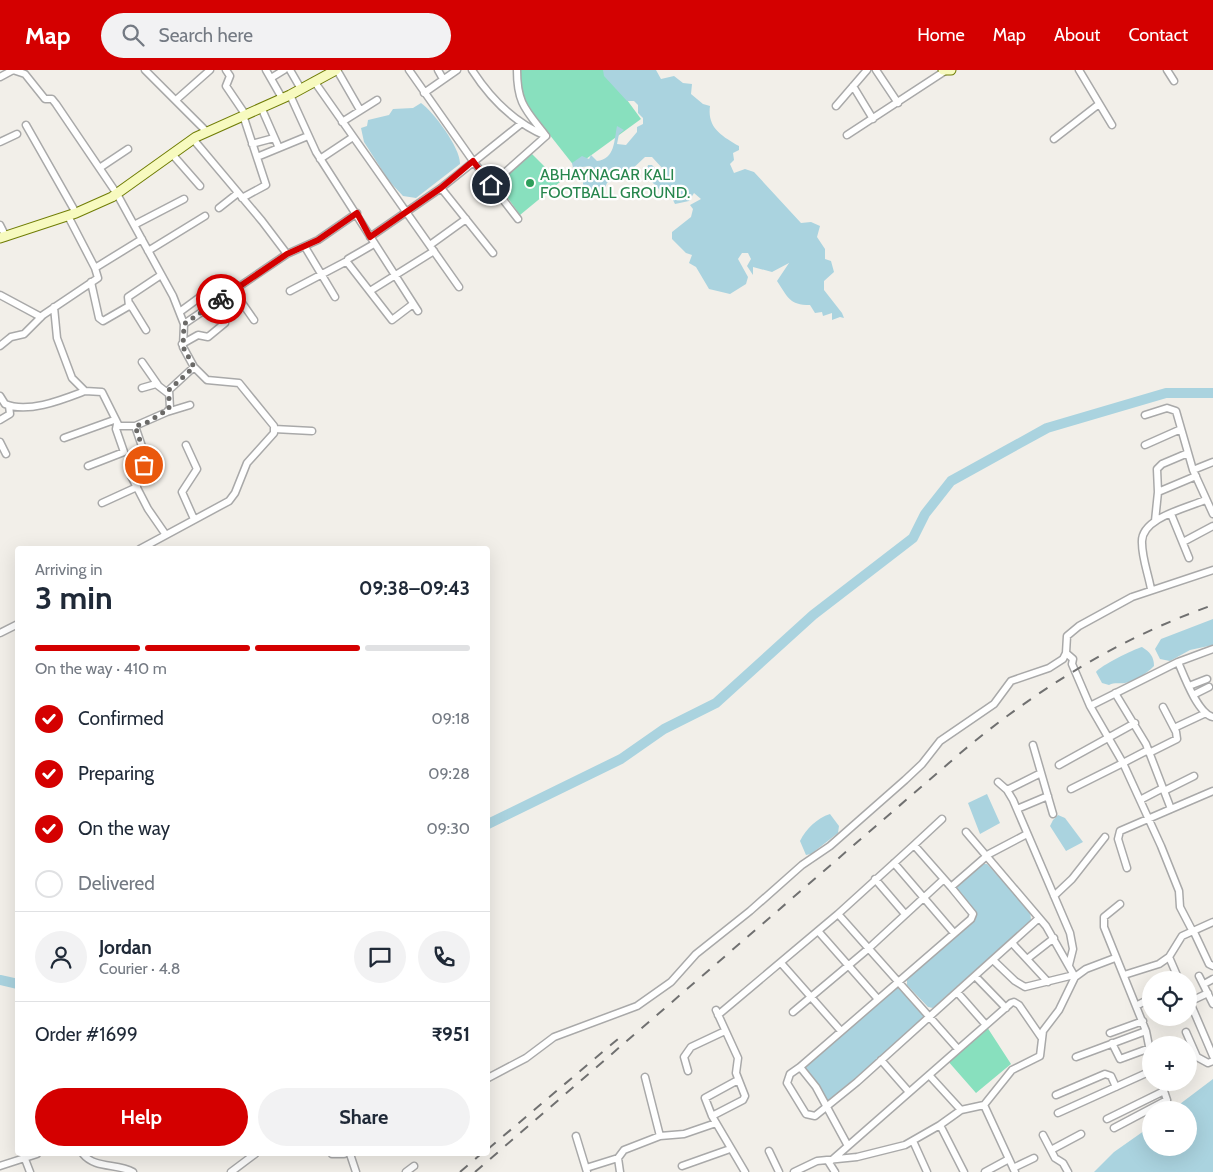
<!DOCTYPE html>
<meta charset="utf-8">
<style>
body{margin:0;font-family:Cabin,sans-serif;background:#f2f2f3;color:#1f2937;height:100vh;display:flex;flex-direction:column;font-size:19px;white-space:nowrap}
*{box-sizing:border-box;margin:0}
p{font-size:16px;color:#747a83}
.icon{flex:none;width:28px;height:28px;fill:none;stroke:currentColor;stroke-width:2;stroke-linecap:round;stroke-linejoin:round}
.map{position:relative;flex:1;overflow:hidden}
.panel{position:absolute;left:15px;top:476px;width:475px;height:610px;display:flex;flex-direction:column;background:#fff;border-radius:5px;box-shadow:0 5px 20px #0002}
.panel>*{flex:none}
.tools{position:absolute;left:1142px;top:901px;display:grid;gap:10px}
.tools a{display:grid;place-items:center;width:55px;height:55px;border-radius:50%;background:#fff;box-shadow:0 5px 20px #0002;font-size:25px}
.pin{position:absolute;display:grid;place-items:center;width:42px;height:42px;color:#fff;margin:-21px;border:2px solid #fff;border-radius:50%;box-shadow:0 1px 5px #0007}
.courier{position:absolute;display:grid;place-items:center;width:50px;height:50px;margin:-25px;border:4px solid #d40000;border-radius:50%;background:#fff;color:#222;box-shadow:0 1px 6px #0007}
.headline em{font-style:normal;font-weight:700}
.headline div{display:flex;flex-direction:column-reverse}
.headline{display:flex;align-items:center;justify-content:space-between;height:85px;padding:0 20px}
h1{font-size:32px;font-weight:700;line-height:38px}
.bar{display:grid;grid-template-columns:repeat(4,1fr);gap:8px 5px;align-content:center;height:60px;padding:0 20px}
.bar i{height:6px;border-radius:4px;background:#e0e1e3}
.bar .active{background:#d40000}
.bar p{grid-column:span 4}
.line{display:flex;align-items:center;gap:12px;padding:0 20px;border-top:1px solid #e0e1e3}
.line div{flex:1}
.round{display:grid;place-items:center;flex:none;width:52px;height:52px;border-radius:26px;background:#f2f2f3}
ol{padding:0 20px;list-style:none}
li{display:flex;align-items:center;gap:15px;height:55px}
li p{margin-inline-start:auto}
li .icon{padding:5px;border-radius:50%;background:#d40000;color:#fff;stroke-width:4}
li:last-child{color:#747a83}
li i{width:28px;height:28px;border:2px solid #e0e1e3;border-radius:50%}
.cta{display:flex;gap:10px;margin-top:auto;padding:10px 20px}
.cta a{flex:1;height:58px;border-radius:30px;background:#d40000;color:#fff;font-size:20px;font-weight:700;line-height:58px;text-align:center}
.cta a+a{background:#f2f2f3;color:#1f2937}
header{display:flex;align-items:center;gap:30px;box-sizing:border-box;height:70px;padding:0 25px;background:#d40000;color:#fff}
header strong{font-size:24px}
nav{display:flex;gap:28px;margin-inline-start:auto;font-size:18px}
.search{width:350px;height:45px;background:#f2f2f3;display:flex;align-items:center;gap:12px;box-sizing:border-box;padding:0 18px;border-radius:28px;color:#747a83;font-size:19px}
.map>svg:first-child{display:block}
.pitch{fill:#88e0be}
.water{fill:#aad3df}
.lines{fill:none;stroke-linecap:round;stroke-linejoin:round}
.river{stroke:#aad3df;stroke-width:10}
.street-casing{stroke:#a9a9a9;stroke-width:9}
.secondary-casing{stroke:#707d05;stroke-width:11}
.street{stroke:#fff;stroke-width:6}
.secondary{stroke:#f7fabf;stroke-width:9}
.rail{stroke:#707070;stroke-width:2;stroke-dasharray:10 10;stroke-linecap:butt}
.done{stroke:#6b6a68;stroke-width:5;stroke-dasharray:0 9}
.route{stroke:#d40000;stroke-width:6}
.leisure-dot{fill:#2e9e5b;stroke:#fff;stroke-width:2}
.labels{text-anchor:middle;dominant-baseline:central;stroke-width:4.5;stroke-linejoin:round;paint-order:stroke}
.leisure-label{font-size:16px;fill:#27864d;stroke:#fff;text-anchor:start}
</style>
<header>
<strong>Map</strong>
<div class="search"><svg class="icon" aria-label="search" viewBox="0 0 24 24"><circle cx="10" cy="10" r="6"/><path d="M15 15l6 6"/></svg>Search here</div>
<nav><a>Home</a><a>Map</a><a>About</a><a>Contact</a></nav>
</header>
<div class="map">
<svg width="1213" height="1102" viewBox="0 0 1213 1102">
<rect width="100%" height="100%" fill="#f2efe9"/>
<path class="pitch" d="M520 0H605L641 49 575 97 519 26Z
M530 82 560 112 520 145 500 117 503 114 500 111Z
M987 957 1011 994 976 1023 947 990Z"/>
<path class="water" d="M603 0H656L661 9 674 6 683 13 692 14 691 24 703 34 710 36C707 58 722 66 739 76V80L733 83 734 90 730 94 734 103 745 99 754 102 801 153 811 152 820 156 817 167 825 179V189L831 191 834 202 824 211V220L842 243 844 248 840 247 832 250V243L823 246 822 242 815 243 810 235C789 235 788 227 777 211L789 193 772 202 753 197V205L747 196 751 189 748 183H742L738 189 748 207 746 214 730 224 709 219 696 197 689 193 692 185 686 183 672 169V162L691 147 693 139 690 135 701 129 694 123 689 131 675 134 669 122 661 121 652 112 651 107 656 104 655 102 646 103 648 95H652L660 104 663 103V99L652 87H645L628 103V109L617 103 607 113 602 125 590 127 583 114 584 102 591 96 573 98 572 93 582 86 589 89 591 85 597 91C615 89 614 71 617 56L624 60 619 64 617 74 626 75 637 62V57L643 54V48L638 43V35L634 31H627L604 6Z
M421 33C434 42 461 79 460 94L416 128 403 126 389 111 364 72 361 58 367 56 368 50 389 45 393 39 413 38Z
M1213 549V575L1190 580 1170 591 1160 589 1155 579 1161 569Z
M1142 577C1150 582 1154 587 1154 596 1146 604 1137 610 1125 613 1119 614 1115 612 1109 615L1102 613 1096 602C1100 596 1134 579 1142 577Z
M987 724 1000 753 980 764 968 733Z
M830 744 839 756 838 763 811 784 806 785 800 771C806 759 817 748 830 744Z
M1058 745 1065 748 1083 772 1066 781 1050 756 1053 750Z
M984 794H987L1030 840 1031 850 933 938 928 937 907 915V906L976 843 957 822V815Z
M893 917H897L925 946 921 952 829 1031H825L805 998Z
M1213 1009V1102H1094L1114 1082 1151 1056V1078H1189V1040H1172Z"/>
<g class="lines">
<path class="river" d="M488 754 621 689 664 659 716 633 813 545 913 468 925 444 951 411 1047 358 1166 323H1213
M0 910 18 914"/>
<defs>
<path id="street" d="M145 0 207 62
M226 0 230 6 226 16 245 44
M266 0 282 28
M290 0 301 19
M337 0 360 40
M409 0 473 91 518 149
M438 0 443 9
M472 0C490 28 515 53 546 66
M876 0 898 33
M1079 0 1112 55
M1167 0 1174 11
M0 7 13 0 25 4 45 29H52L56 34 117 124 173 226 184 254 183 277 194 297 207 310 239 313 274 356V363L247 393 235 423 229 431 140 479
M271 8 284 0
M314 11 459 217
M853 16 873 49
M424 23 457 0
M290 25 316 82 418 241
M176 30 210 0
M836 36 867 0
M261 37 279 78
M342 52 377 30
M26 55 76 143
M847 65 945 1
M193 69 262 151 287 184 318 170 357 143
M1054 69 1099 34
M0 72 17 64
M252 74 274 68
M172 84 200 116
M257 87 308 66
M320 89 353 67
M101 97 128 79
M491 115 546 66C526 40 517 34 517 0
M441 118 493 183
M242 128 266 115 243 45
M219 138 238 123
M68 146 95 198
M0 155 6 167
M134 155 184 129
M370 167 441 118 522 53
M374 174 348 189 347 192 392 250 413 234
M430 175 466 149
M305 177 335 227
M148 181 205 146
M91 212 99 248 103 251 129 236 128 227 161 205
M233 220 254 250
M290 221 347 191
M370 221 434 181
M0 225 41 247
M130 234 146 260
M54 237 57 268 72 308 85 321 102 322 119 356H135L167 342 170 338 169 320 194 297
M181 241 222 211 230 222
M184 254 287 184
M182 274 198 265 208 267 225 253
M0 276 11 267 24 264 43 245 98 208 95 198 142 169
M142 292 158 315
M142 318 156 314 169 324
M0 326 5 334C28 344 64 329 85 321
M167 342 190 335
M1145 345 1167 338 1176 341 1193 400 1213 444
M0 350 10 344 9 336
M135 356 147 391 131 406 148 439 166 465
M274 359 312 361
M64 368 114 350
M0 372 6 384
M186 375 197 399 182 422 194 449
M1145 375 1181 359
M88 396 124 382 116 359 117 354
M1193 400 1213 392
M1158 422 1196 406
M102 433 137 417
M1171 444 1189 488
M1155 451 1158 422 1157 399 1162 394 1188 383
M1183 472 1213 456
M1151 519C1148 503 1142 488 1142 473 1140 448 1187 438 1205 430
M0 563 18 554
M1066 583 1073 589 1072 594 1090 636
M1178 592C1184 606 1198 644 1213 647
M1189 616 1207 609
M1115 623 1146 674 1171 739 1120 761 1118 769 1127 798
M1193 625 1209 617
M1174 658 1206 643
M1033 675 1053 744
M1148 680 1123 693 1161 776 1179 821 1180 837 1192 860
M1149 683 1177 669 1176 662 1163 637
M1059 695 1135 653
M998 712 1007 720 1013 730 1070 863 1073 879 1069 895
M1071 719 1123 693 1090 636 1178 592 1213 579
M1007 720 1041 703
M1164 721 1194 706
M1140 730 1163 718
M1017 739 1048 726
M1171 739 1213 721
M966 762 1046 856 1075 907
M914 775 942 749
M894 793 954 863
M875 809 905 844
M951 817 914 775 838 844 958 979
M1054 826 1072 809 1105 767
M1193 860 1209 894 1213 896
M818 861 877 928
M1012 873 1048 912
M1169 887 1179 910
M1027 889 1054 868
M993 890 1015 911 1025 917 1074 905
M781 893 841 961
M1124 905 1159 894 1169 887 1182 866 1213 852
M975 906 1006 938
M1199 906 1213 934
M1204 914 1213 909
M957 922 986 955
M1189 930 1213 986
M1189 932 1208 923
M1136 936 1151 928
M716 940 738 988 736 1003 745 1026 743 1030 712 1046 745 1102
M793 942 868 879 944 809
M718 945 838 844
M1146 961 1151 986
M1186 962 1197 987 1208 993 1213 991
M1110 963 1143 951
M1112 973 1120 989 1150 978
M1076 987 1146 961 1104 857V847L1120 834
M881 990 909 1022
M800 997 790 1004 787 1013 806 1044 815 1046 857 1012 1039 848
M688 1001 684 987 691 977 725 961
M929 1005 961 1040
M488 1008 526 988 554 967 637 936 671 912 696 884 750 841 802 795 830 776 905 710 922 694 940 671 994 634 1011 611 1049 598 1063 589 1066 583 1067 566 1079 556 1132 527 1213 500
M1056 1025 1105 1004 1111 1006 1116 1017
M984 1035 1015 1102
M1058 1043 1151 1001
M712 1046 705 1028 738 1010
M1107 1049 1164 1021 1160 1012
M940 1055 964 1102
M1114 1058 1167 1030 1164 1021
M1043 1065 1055 1088 1063 1093 1068 1102
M576 1066 587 1102
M660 1066 684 1064 716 1053
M913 1071 927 1102
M848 1076 816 1017 800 997 971 849 973 844 951 817 989 784 1027 764
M1051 1080 1081 1064
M769 1081 779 1102
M83 1084C95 1099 117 1093 133 1102
M332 1084H344
M350 1084 356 1102
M25 1089 30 1102
M832 1090 1011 933 1014 932 1019 935 1041 967
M828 1091 835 1102
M0 1096 37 1084
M682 1096 730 1079
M586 1098 618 1088
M1013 1098 1034 1088
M231 1102 255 1084
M406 1102 414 1096
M620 1102 618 1088 624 1080 660 1066 645 1007
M794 1102 817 1091 857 1087 905 1075 940 1055 961 1040 984 1035 1012 1000 1040 986 1043 961 1059 940 1075 907 1086 899 1115 888
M985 1102 1009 1089"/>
<path id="secondary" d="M943 0H951
M0 168 76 143 112 127 196 67 290 25 336 0"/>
</defs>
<use href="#street" class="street-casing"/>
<use href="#secondary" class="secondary-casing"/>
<use href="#street" class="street"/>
<use href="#secondary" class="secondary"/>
<path class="rail" d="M488 1079 625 963
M460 1102 481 1084
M475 1102 964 680C1040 617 1120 568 1213 535"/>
</g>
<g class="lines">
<path class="done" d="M144 395 146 388 135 356 146 353 169 339V320L194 297 183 277 184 254 221 229"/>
<path class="route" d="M221 229 287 184 318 170 357 143 370 167 441 118 473 91 491 115"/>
</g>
<circle class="leisure-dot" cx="530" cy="113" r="5"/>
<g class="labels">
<g class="leisure-label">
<text x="540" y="104">ABHAYNAGAR KALI<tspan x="540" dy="18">FOOTBALL GROUND.</tspan></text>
</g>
</g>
</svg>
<div class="tools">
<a><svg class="icon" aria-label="locate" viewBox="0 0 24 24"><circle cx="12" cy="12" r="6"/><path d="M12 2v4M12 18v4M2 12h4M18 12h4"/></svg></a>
<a>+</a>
<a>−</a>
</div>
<div class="pin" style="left:144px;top:395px;background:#ea580c"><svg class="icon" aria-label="bag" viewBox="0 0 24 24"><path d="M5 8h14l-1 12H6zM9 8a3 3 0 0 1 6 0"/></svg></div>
<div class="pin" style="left:491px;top:115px;background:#1f2937"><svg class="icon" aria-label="home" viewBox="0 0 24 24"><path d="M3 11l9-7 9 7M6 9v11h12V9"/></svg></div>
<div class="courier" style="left:221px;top:229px"><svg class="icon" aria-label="bike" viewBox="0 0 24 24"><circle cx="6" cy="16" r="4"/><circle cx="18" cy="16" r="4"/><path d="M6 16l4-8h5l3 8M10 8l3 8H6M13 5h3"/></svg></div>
<section class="panel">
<div class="headline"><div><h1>3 min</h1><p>Arriving in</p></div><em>09:38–09:43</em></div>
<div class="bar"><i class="active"></i><i class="active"></i><i class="active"></i><i></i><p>On the way · 410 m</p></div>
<ol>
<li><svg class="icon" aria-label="check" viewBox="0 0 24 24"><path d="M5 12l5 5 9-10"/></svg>Confirmed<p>09:18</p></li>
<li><svg class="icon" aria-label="check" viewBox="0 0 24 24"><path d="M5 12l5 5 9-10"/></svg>Preparing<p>09:28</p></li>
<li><svg class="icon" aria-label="check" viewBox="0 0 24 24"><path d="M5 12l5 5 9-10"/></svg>On the way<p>09:30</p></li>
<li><i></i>Delivered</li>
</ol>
<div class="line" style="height:90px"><a class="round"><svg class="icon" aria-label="person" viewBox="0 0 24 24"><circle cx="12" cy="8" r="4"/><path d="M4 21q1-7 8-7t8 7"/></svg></a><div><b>Jordan</b><p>Courier · 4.8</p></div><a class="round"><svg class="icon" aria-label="chat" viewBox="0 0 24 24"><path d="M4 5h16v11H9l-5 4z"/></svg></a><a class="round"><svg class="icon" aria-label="phone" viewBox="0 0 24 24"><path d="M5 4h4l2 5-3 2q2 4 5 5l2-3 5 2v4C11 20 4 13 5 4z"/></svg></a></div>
<div class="line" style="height:65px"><div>Order #1699</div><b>₹951</b></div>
<div class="cta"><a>Help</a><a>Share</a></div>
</section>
</div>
